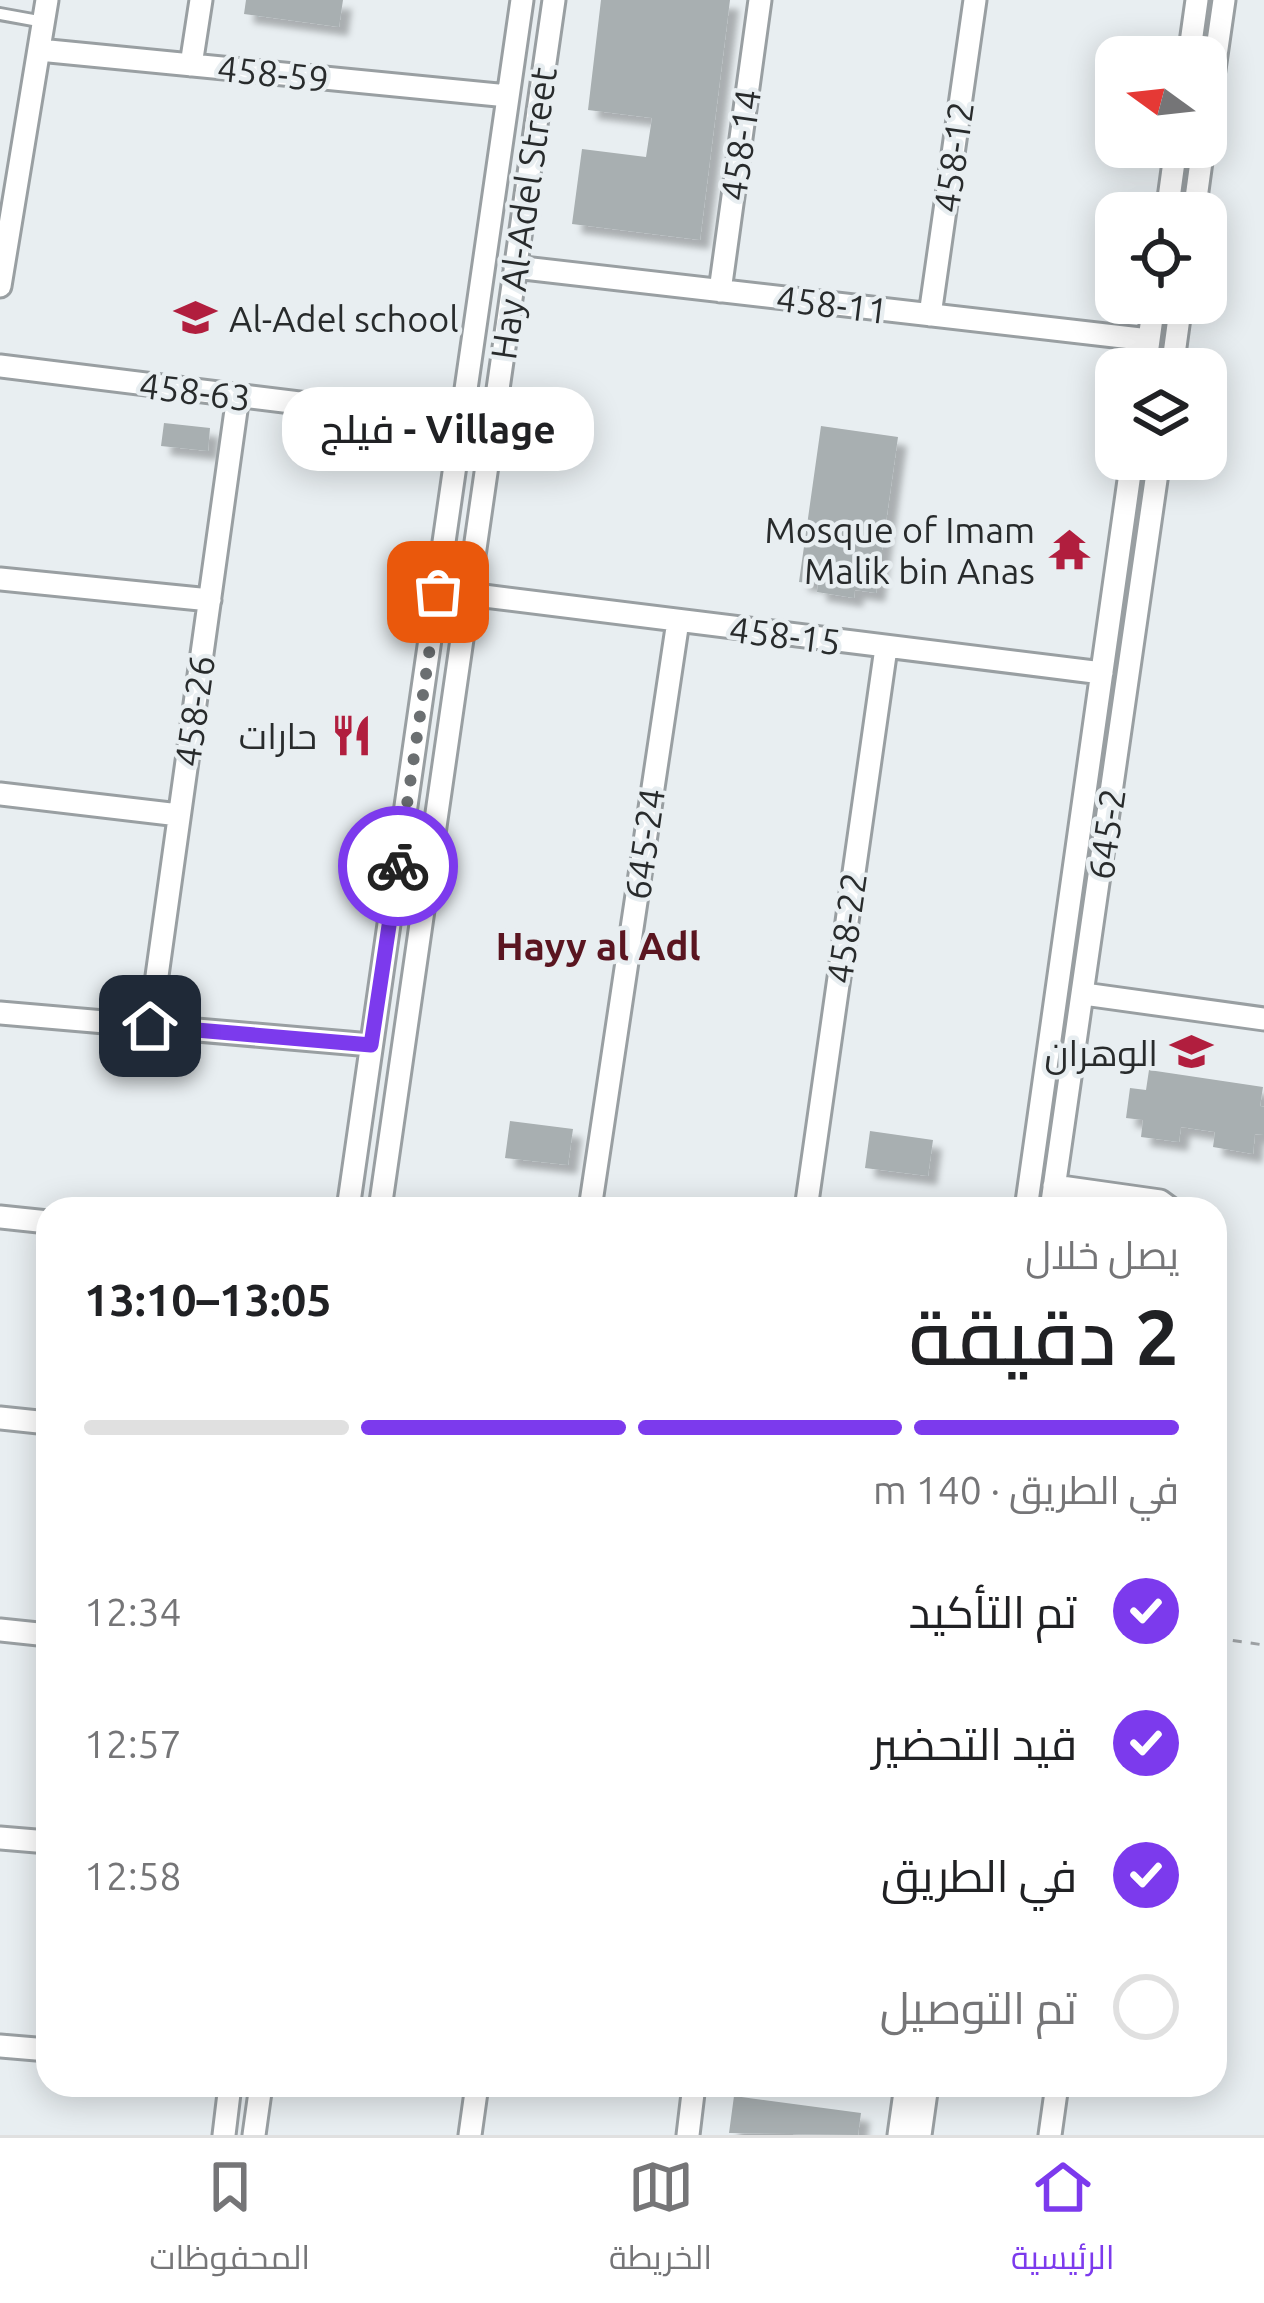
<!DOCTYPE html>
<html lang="ar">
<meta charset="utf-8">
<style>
body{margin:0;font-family:Ubuntu,Cairo,sans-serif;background:#f2f2f2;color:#202124;direction:rtl;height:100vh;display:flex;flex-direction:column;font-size:45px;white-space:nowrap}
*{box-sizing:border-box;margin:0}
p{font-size:39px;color:#757577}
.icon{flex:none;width:66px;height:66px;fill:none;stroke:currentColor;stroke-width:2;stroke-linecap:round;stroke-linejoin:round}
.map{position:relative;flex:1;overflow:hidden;direction:ltr}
.details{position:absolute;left:36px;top:1197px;width:1191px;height:900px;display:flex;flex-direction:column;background:#fff;border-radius:36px;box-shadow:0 6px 30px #0003;direction:rtl}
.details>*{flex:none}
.needle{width:78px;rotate:285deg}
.fabs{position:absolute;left:1095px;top:36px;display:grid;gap:24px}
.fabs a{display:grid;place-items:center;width:132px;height:132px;border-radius:24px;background:#fff;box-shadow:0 6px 30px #0003;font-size:60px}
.pin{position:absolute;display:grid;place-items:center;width:102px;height:102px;color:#fff;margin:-51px;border-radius:24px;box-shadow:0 6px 18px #0006}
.courier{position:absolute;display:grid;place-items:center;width:120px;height:120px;margin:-60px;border:9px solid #7c3aed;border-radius:50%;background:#fff;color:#222;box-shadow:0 3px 15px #0007}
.bubble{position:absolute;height:84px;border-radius:36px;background:#fff;box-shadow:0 6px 30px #0003;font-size:39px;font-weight:600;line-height:84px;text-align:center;direction:rtl}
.head em{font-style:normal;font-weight:600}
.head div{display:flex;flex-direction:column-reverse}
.head{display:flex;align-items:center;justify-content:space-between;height:204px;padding:0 48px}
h1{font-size:78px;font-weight:600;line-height:90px}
.bar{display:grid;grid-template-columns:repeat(4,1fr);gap:18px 12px;align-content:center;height:144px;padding:0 48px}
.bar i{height:15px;border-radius:9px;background:#e0e0e0}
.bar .current{background:#7c3aed}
.bar p{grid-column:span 4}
ol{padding:0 48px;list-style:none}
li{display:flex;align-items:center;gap:36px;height:132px}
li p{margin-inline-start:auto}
li .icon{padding:12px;border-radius:50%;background:#7c3aed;color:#fff;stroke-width:4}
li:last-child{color:#757577}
li i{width:66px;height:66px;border:6px solid #e0e0e0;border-radius:50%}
.dock{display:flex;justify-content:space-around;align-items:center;height:168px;border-top:3px solid #e0e0e0;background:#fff;font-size:33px;color:#757577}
.dock a{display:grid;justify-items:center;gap:6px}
.dock .current{color:#7c3aed}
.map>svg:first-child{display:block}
.building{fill:#a8afb1;filter:url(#shadow)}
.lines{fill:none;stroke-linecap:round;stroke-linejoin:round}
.lane-casing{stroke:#999fa2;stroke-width:16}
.street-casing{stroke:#999fa2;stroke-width:27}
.path{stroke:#9da1a4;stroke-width:3;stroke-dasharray:9 9;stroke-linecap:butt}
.lane{stroke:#fff;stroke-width:10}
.street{stroke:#fff;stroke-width:21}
.done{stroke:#6b6f71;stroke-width:12;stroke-dasharray:0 21.6}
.route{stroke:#7c3aed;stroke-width:15}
.labels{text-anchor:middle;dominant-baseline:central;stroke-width:9;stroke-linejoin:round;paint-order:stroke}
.street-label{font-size:36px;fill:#282b2c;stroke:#e8eef1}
.poi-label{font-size:36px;fill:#282b2c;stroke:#e8eef1;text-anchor:end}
.neighbourhood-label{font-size:39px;font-weight:bold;fill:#5a1520;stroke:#e8eef1}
</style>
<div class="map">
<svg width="1264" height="2135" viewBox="0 0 1264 2135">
<defs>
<filter id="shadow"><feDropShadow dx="9" dy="9" stdDeviation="3" flood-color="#0004"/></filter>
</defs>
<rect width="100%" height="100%" fill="#e8eef1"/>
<path class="building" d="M246 0H343L339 27 244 14Z
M601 0H730L700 240 572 224 582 149 646 157 652 118 588 110Z
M164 423 210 428 208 451 161 446Z
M821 426 898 437 876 593 855 590 854 598 817 592 818 584 799 582Z
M1149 1070 1263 1087 1260 1106 1264 1107V1135L1255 1134 1253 1154 1213 1147 1215 1132 1181 1127 1179 1142 1141 1137 1143 1120 1126 1118 1130 1088 1146 1090Z
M510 1121 573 1129 568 1165 505 1158Z
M870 1131 933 1140 928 1176 865 1168Z
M734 2096 861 2113 858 2135 729 2133Z"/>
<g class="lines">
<defs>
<path id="lane" d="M0 14 44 22"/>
<path id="street" d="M39 50 508 96
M1189 57 1197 0
M191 65 201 0
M1206 125 1224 0
M1167 213 1176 147
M1194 213 1203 147
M515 267 1149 340
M0 286 47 0
M720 291 760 0
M930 315 975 0
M0 366 462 423
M1145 369 1154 303
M1172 369 1181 303
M0 579 210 600
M468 594 1102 673
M0 794 179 815
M1084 994 1264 1019
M0 1013 371 1045
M150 1026 238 396
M1054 1186 1160 1201 1171 1209
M348 1209 522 0
M380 1209 554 0
M590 1209 678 621
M806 1209 886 648
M1026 1209 1132 459
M1051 1209 1159 459
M0 1217 48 1222
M0 1418 48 1423
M0 1630 48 1635
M0 1838 48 1842
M0 2046 48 2050
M224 2135 230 2085
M254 2135 261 2085
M470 2135 477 2085
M688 2135 694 2085
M899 2135 906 2085
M920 2135 927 2085
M1050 2135 1057 2085"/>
</defs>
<use href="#lane" class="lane-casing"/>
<use href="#street" class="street-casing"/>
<path class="path" d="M1215 1638 1264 1645"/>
<use href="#lane" class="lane"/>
<use href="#street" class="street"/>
</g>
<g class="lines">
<path class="done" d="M398 866 438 592"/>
<path class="route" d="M150 1026 371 1045 398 866"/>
</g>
<defs>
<symbol id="school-bare" viewBox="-9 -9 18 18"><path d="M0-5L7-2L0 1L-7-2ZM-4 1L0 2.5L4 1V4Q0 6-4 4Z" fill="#b11e3e" stroke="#e8eef1" stroke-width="2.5" paint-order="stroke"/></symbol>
<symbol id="temple-bare" viewBox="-9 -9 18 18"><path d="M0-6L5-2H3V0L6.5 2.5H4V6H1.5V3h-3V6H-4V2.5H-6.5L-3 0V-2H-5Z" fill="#b11e3e" stroke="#e8eef1" stroke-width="2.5" paint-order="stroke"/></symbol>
<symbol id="restaurant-bare" viewBox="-9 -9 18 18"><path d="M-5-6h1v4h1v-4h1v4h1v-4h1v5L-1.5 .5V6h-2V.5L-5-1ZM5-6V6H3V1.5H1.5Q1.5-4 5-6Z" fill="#b11e3e" stroke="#e8eef1" stroke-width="2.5" paint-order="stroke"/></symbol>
</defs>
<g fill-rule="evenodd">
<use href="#school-bare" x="166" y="288" width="59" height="59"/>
<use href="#temple-bare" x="1040" y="520" width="59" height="59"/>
<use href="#restaurant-bare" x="322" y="706" width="59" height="59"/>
<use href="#school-bare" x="1162" y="1022" width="59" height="59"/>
</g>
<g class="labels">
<g class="street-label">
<text transform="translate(273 73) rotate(6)">458-59</text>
<text transform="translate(740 145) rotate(-82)">458-14</text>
<text transform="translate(953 157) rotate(-82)">458-12</text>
<text transform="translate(523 213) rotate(-82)">Hay Al-Adel Street</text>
<text transform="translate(832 304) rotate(7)">458-11</text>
<text transform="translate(195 391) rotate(7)">458-63</text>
<text transform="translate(785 635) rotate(7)">458-15</text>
<text transform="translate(194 711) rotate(-82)">458-26</text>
<text transform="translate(1106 834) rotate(-82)">645-2</text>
<text transform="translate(644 844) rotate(-82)">645-24</text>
<text transform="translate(846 928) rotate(-82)">458-22</text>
</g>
<g class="poi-label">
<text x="229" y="318" text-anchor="start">Al-Adel school</text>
<text x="1035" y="529">Mosque of Imam<tspan x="1035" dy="41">Malik bin Anas</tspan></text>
<text x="317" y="735">حارات</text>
<text x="1158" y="1052">الوهران</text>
</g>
<g class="neighbourhood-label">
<text x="598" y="945">Hayy al Adl</text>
</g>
</g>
</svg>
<div class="fabs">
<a><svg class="needle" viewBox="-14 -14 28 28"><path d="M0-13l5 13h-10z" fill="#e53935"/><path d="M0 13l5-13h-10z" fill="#757577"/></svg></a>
<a><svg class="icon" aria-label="locate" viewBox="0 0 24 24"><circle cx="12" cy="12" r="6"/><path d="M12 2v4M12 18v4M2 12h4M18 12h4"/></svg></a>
<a><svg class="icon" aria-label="layers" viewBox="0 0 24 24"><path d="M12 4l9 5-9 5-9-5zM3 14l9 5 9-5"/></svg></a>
</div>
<div class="pin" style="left:438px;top:592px;background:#ea580c"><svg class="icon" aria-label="bag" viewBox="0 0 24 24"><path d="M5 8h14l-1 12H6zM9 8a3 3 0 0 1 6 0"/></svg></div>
<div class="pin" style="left:150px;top:1026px;background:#1f2937"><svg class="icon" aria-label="home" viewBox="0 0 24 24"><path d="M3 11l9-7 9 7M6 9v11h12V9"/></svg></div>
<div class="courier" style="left:398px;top:866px"><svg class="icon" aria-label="bike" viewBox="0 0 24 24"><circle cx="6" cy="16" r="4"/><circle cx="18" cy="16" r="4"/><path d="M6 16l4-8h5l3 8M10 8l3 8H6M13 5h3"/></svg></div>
<div class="bubble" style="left:282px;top:387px;width:312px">Village - فيلج</div>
<section class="details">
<div class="head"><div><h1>2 دقيقة</h1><p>يصل خلال</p></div><em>13:05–13:10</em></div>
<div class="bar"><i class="current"></i><i class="current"></i><i class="current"></i><i></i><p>في الطريق · 140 m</p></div>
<ol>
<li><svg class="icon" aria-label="check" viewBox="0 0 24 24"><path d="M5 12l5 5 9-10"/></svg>تم التأكيد<p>12:34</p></li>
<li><svg class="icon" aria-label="check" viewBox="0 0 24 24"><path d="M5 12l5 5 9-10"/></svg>قيد التحضير<p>12:57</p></li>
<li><svg class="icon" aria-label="check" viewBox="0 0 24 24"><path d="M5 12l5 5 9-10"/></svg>في الطريق<p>12:58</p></li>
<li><i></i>تم التوصيل</li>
</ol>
</section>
</div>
<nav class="dock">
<a class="current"><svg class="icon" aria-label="home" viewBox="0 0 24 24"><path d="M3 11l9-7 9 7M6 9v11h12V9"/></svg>الرئيسية</a>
<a><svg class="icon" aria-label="map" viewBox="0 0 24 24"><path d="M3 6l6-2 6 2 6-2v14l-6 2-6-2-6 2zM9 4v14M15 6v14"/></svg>الخريطة</a>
<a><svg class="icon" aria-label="saved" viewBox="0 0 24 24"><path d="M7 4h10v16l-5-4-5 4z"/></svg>المحفوظات</a>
</nav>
